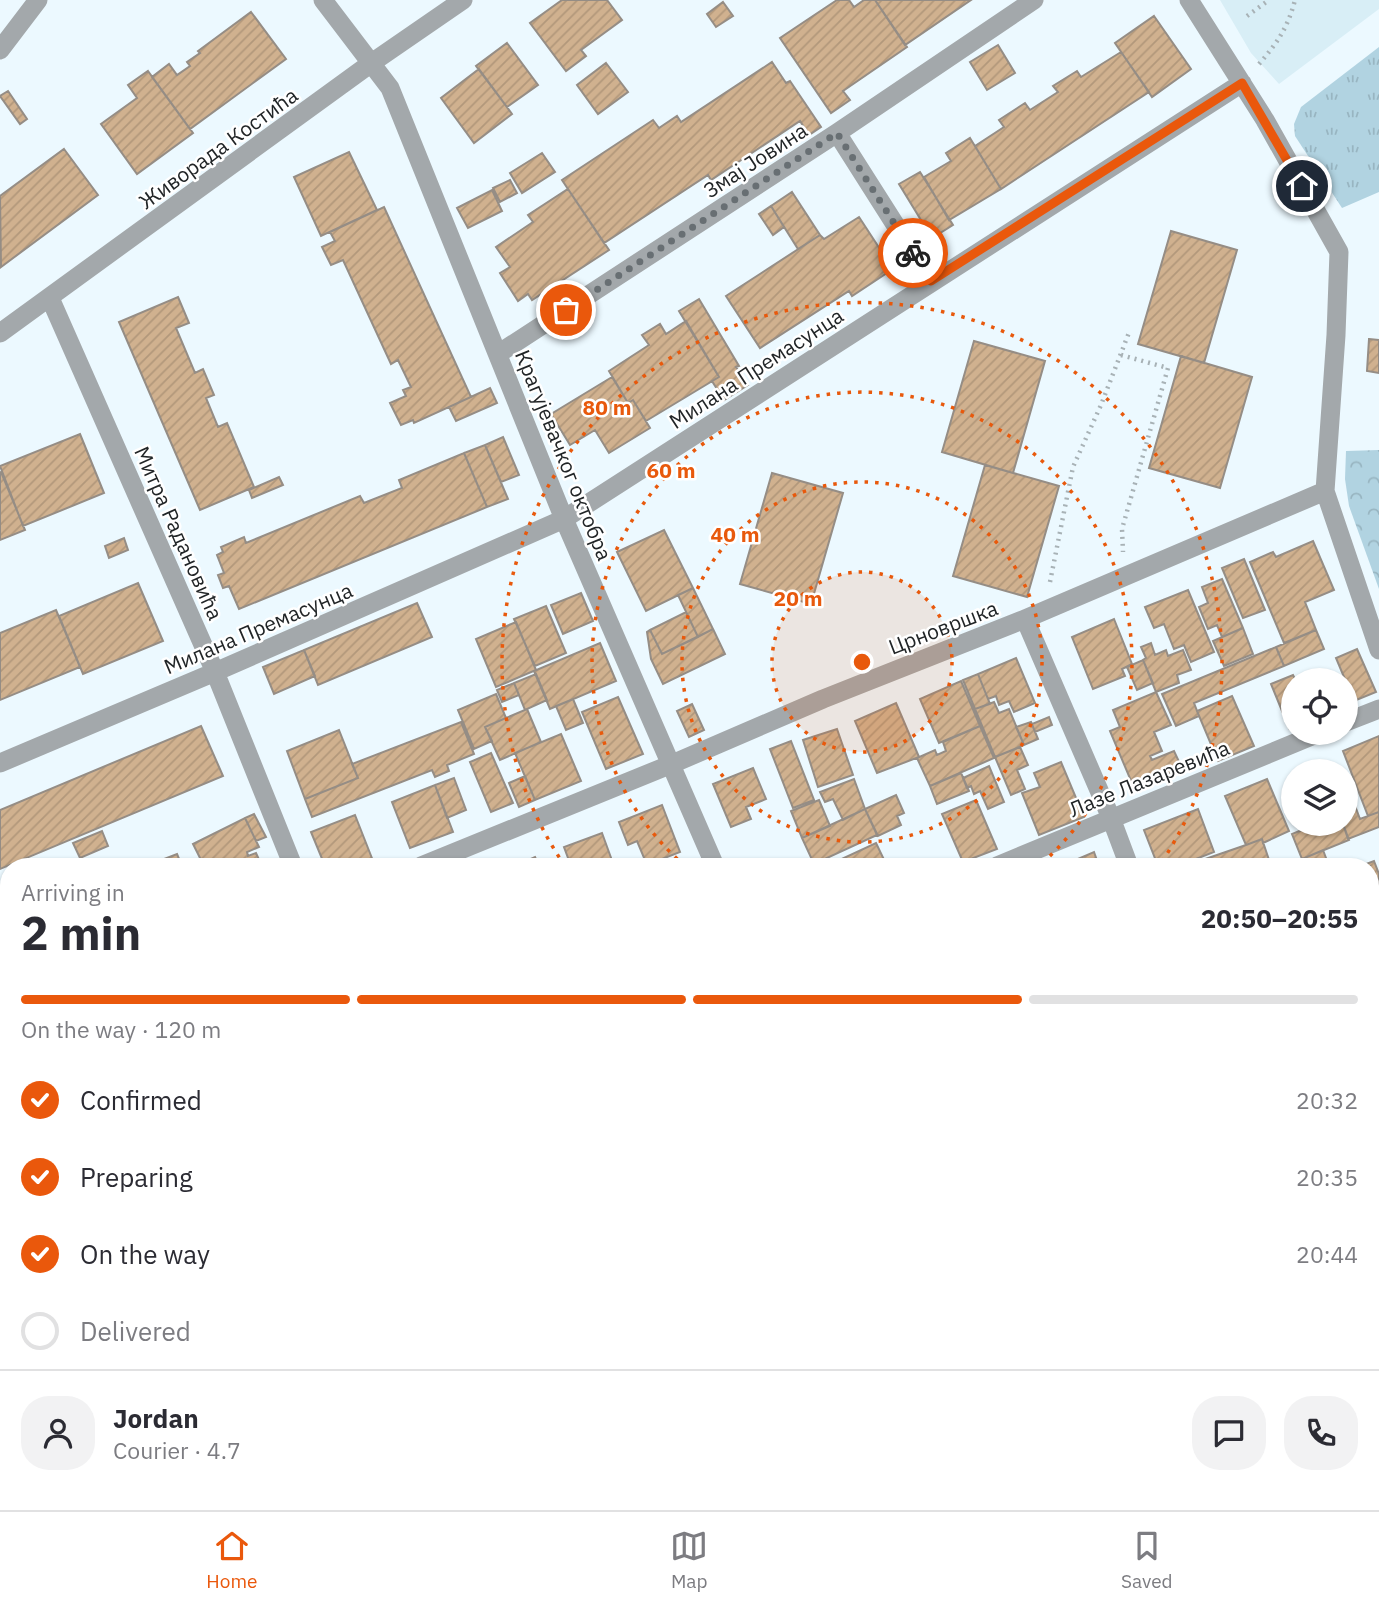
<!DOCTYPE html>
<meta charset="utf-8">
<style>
body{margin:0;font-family:"IBM Plex Sans",sans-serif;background:#f2f2f3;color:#2b2b33;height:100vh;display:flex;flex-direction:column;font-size:26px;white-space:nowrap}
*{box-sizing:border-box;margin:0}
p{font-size:23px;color:#7c7c81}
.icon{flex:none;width:38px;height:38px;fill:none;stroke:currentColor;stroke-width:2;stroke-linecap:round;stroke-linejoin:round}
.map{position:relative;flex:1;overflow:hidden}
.details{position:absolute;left:0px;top:858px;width:1379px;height:653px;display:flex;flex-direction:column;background:#fff;border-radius:28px 28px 0 0;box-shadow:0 2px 5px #0004}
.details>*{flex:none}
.tools{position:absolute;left:1281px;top:668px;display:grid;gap:14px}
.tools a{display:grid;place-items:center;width:77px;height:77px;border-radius:50%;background:#fff;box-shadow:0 2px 5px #0004;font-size:35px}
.pin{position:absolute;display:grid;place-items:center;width:60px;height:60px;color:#fff;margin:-30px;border:4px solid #fff;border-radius:50%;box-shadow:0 2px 7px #0007}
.courier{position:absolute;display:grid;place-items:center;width:70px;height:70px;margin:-35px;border:5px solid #ea580c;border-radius:50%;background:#fff;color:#222;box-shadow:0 2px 9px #0007}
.headline em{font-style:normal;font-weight:700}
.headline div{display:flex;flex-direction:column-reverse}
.headline{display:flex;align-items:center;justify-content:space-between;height:119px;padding:0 21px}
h1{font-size:46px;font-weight:700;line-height:52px}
.bar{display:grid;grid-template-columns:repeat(4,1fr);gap:10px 7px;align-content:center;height:84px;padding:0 21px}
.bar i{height:9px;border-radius:5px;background:#e1e1e2}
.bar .selected{background:#ea580c}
.bar p{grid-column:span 4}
.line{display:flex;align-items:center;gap:18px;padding:0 21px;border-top:2px solid #e1e1e2}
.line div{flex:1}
.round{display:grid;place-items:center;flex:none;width:74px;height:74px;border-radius:28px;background:#f2f2f3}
ol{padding:0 21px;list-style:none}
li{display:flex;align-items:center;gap:21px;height:77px}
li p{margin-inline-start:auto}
li .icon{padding:7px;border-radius:50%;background:#ea580c;color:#fff;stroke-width:4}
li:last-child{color:#7c7c81}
li i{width:38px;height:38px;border:4px solid #e1e1e2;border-radius:50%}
.tab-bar{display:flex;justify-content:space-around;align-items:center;height:98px;border-top:2px solid #e1e1e2;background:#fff;font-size:19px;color:#7c7c81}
.tab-bar a{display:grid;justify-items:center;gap:4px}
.tab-bar .selected{color:#ea580c}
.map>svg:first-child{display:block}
.built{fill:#d8eef6}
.grass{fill:url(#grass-tufts)}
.park{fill:url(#park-crowns)}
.building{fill:url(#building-hatch);stroke:#958d85;stroke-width:2}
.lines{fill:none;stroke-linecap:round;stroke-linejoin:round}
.path{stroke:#a8b2b6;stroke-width:4.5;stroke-dasharray:2 5;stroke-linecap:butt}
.minor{stroke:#a3a8ab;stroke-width:19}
.done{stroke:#686f73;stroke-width:7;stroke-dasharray:0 12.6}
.route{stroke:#ea580c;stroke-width:9}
.ring{fill:none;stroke:#e8590c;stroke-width:3.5;stroke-dasharray:3.5 7}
.labels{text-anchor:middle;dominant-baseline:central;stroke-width:5;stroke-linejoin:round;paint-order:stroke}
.street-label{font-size:21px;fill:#212527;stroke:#fff}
.centre{fill:#e8590c;stroke:#fff;stroke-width:3.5}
.ring-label{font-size:21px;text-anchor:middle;font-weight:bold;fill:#e8590c;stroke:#fff;stroke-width:5;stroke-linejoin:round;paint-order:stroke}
</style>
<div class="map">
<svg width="1379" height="1510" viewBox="0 0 1379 1510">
<defs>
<pattern id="grass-tufts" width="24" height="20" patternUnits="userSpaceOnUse" patternTransform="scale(1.75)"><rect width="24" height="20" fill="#b1d3e1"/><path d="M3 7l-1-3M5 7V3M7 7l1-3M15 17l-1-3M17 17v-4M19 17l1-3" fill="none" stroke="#98b5c1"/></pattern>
<pattern id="park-crowns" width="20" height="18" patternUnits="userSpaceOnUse" patternTransform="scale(1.75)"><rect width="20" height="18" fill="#b1d3e1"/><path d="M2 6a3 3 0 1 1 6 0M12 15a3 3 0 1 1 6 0" fill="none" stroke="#98b5c1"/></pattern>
<pattern id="building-hatch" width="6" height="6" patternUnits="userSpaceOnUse" patternTransform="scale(1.75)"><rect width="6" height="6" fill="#d0b18f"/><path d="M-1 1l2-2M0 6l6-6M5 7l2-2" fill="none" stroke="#b2987b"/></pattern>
</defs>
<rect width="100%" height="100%" fill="#ecf9ff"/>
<path class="built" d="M1220 0H1379V9L1279 84 1251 53Z"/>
<path class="grass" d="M1379 47V192L1342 208 1295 136 1294 124 1301 107Z"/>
<path class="park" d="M1379 450V589L1349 506 1345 479 1346 451Z"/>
<path class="building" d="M562 0H607L622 20 581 50 586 56 566 71 530 23Z
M837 0H849L854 7 864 0H875L907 47 843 91 850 100 831 113 780 38Z
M875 0H971L905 45Z
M723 2 733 16 716 27 707 14Z
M251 12 286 59 190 129 152 77 169 64 177 75 190 66 187 62 200 53 198 51Z
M1154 16 1191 69 1152 97 1115 43Z
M507 43 538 85 507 107 476 66Z
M998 45 1015 73 987 90 970 62Z
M1121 52 1149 92 1001 189 975 146 1004 127 999 120 1025 103 1030 110 1058 92 1053 86 1077 71 1081 77Z
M772 62 786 83 790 81 821 127 809 135 800 121 711 180 708 175 604 243 562 180 653 120 659 128 677 116 681 122Z
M606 63 628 92 598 114 577 85Z
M479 69 512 114 474 143 441 98Z
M148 71 193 133 137 174 101 124 137 98 128 85Z
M8 91 27 119 20 124 0 96Z
M970 138 1001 189 949 220 924 177 951 161 946 153Z
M64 149 98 195 1 267 0 196Z
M349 152 377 210 321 236 294 177Z
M542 153 555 172 522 193 510 173Z
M920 172 953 225 932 238 899 184Z
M510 180 517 193 500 202 493 188Z
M568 189 609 250 532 300 528 294 518 301 500 273 510 267 496 247 533 222 528 215Z
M492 190 502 211 468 228 457 208Z
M792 192 820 235 798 249 771 206Z
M771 206 784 227 773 235 759 214Z
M384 207 471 397 414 423 413 420 401 425 390 403 406 396 403 390 411 387 398 360 391 364 343 260 331 265 322 247 335 241 330 232Z
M859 217 893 269 852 296 849 291 760 348 726 296 820 235 824 239Z
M1171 231 1237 250 1204 363 1138 344Z
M178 297 189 323 176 328 195 373 203 369 214 395 206 398 218 427 227 423 254 487 200 510 119 322Z
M699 299 739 366 736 367 748 385 724 400 712 381 719 377 679 311Z
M686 321 719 377 646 421 633 400 628 403 609 371 649 345 642 335 660 324 666 334Z
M1369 339 1379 340V373L1367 371Z
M974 341 1045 361 1013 473 942 452Z
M1181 356 1252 377 1220 488 1149 468Z
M612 377 628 403 633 400 650 428 609 453 595 430 570 445 551 414Z
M490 388 497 403 456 421 449 407Z
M80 434 104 493 23 526 0 466Z
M503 437 519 475 501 482 485 445Z
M485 445 508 499 487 507 464 453Z
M464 453 487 507 239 609 229 586 223 588 218 575 224 573 217 555 223 552 221 547 244 537 246 543 360 496 364 503 402 488 399 480Z
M985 465 1059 486 1027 597 953 576Z
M1 472 25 530 0 540V473Z
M772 473 843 493 811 604 740 584Z
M279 477 283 485 252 498 249 490Z
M664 530 693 588 646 611 617 552Z
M124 538 128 550 109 558 105 546Z
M1313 541 1334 590 1305 602 1316 630 1284 643 1250 562 1273 552 1276 557Z
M1244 559 1265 610 1243 618 1222 568Z
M1222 579 1243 628 1222 637 1217 625 1208 629 1199 607 1208 603 1202 587Z
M138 583 163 641 83 674 59 616Z
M693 588 713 629 698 637 678 595Z
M1188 590 1214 652 1191 662 1184 645 1174 649 1164 624 1154 628 1145 607Z
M581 593 593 621 563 634 551 605Z
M417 603 432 637 318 685 304 650Z
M546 606 566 653 535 666 514 619Z
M56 610 80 667 0 700V633Z
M686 612 698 637 662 654 650 630Z
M1114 619 1132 664 1122 669 1125 676 1093 689 1072 637Z
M516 622 536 670 496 687 476 639Z
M1243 628 1253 654 1224 666 1213 641Z
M713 629 725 654 663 684 651 659 647 632 650 630 662 654Z
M1316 630 1324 649 1284 666 1276 647Z
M600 643 616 681 550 709 534 671Z
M1151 643 1155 655 1166 650 1168 656 1183 650 1191 670 1177 675 1179 683 1156 692 1143 660 1146 658 1141 647Z
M1276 647 1284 666 1194 703 1199 716 1176 726 1162 694Z
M1357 649 1376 692 1354 701 1336 658Z
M304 650 315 676 274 694 263 667Z
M1016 658 1035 703 1014 712 1009 701 999 705 996 696 988 699 978 674Z
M1143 660 1153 683 1137 690 1127 667Z
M536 674 547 700 525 710 514 683Z
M978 674 990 704 975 709 963 680Z
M1293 675 1296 681H1293V726L1289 728 1271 684Z
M961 681 980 726 939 743 920 699Z
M514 683 519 695 502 702 497 690Z
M1156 692 1171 725 1154 732 1162 751 1150 756 1152 760 1174 751 1182 768 1134 788 1110 731 1120 727 1113 710Z
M496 694 506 718 485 727 492 741 474 749 458 710Z
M1232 696 1254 746 1218 761 1197 711Z
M618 697 643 754 606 769 582 712Z
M573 699 583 723 566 730 556 706Z
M994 702 999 713 1009 709 1024 745 995 757 975 709Z
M896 703 919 757 877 773 855 721Z
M692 704 704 730 689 737 677 711Z
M527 709 541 742 500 760 485 727Z
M1049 717 1052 725 1035 732 1032 724Z
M461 722 474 754 447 765 449 771 435 777 432 770 312 817 305 799 358 778 352 764Z
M1031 722 1038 739 1024 745 1016 727Z
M201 726 223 776 0 869V810Z
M980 726 994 758 930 786 917 758 935 750 937 755 946 751 943 742Z
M837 729 853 775 818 787 803 740Z
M339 730 358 778 305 799 287 751Z
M561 734 581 781 535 800 515 753Z
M1379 736V812L1368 816 1343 751Z
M791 741 814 800 793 808 770 749Z
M1020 747 1028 765 1017 770 1025 789 1011 795 995 757Z
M491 753 513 803 491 812 470 762Z
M1061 762 1084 817 1039 835 1022 793 1040 787 1034 773Z
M989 766 1004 802 988 809 980 791 974 794 971 786 967 788 963 778Z
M753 768 766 799 746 807 751 819 731 827 713 784Z
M961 773 969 791 937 804 930 786Z
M525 776 535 800 519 807 509 783Z
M454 778 466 810 447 818 435 785Z
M854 779 865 809 843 820 833 799 825 802 820 792Z
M1267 779 1289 831 1263 843 1262 839 1246 845 1225 796Z
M435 785 453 832 410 848 392 802Z
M896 795 904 813 897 816 901 825 878 836 865 809Z
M819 800 830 826 802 838 791 811Z
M976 800 997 849 963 862 942 814Z
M1354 803 1360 819 1379 812V827L1348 839 1343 824H1346V806Z
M662 805 680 852 647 865 637 841 628 845 619 822Z
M865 809 877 835 814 864 802 838Z
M1198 809 1214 852 1178 866H1158L1144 830Z
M254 814 266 837 256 841 245 818Z
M355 815 375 866H325L311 832Z
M245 818 259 847 247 852 248 856 256 853 262 866H204L193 844Z
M1316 824H1343L1349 840 1302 859 1292 834Z
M102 831 108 846 80 858 73 843Z
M602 833 614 866H591L589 859 571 866 564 847Z
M1262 839 1271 866H1185L1246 845Z
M876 843 887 866H834L833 863Z
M1323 850 1329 866H1305L1302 859Z
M1094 852 1099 866H1075L1073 861Z
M177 854 182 866H146Z
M535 857 539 866H515Z
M1374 861 1379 874V915L1370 919V866H1361Z
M8 923 9 991 0 995V926Z
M1379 1028V1047L1377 1049 1370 1032Z
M9 1065V1087L1 1068Z
M1379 1082V1144L1370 1148V1085Z
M0 1199 9 1218V1253L0 1257Z
M1379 1255V1291L1374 1293 1370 1285V1258Z
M9 1298V1339L0 1343V1301Z
M1372 1319 1374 1324 1379 1322V1387L1370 1391V1320Z
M9 1355V1387L0 1390V1358Z
M9 1426V1478L0 1481V1429Z
M71 1502H120L123 1510H74Z
M277 1502H305L308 1510H275L273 1503Z
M355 1502H373L377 1510H334Z
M406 1502H457L461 1510H409Z
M466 1502H497L476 1510H469Z
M652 1502H678L681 1510H638L637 1507Z
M696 1502H720L724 1510H693L691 1505Z
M748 1502H793L771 1510H751Z
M810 1502H851L854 1510H803L801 1505Z
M1001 1502H1035L1037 1508 1005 1510Z
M1085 1502H1108L1088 1509Z
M1202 1502H1268L1271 1510H1195L1193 1505Z
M1297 1502H1329L1309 1510H1300Z"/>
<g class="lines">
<path class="path" d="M1247 16 1269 0
M1259 64C1278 42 1288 27 1295 0
M1121 355 1168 368 1122 529 1123 552
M1050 582 1073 467 1101 405 1130 330"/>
<path class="minor" d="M323 0 390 88 564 519 715 866
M1189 0 1265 120 1339 252 1336 335 1325 491 1379 650
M0 50 38 0
M837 133 931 281
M50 298 215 672 293 866
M0 333 370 64 463 0
M498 354 837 133 1034 0
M1025 619 1111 818 1129 866
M1346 722 1379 709
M0 763 215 672 564 519 1242 83
M421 866 672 764 823 699 1025 619 1325 491
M997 866 1319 733
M1370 938 1379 935
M0 1033 9 1030
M0 1115 9 1137
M1370 1174 1379 1170
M0 1275 9 1271
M1370 1412 1379 1409
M1370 1466 1379 1487
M0 1501 9 1497
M153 1502 156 1510
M968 1502 971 1510
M545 1510 565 1502
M1132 1510 1153 1502"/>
</g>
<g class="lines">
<path class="done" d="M566 310 837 133 913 253"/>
<path class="route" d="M913 253 931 281 1242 83 1302 186"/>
</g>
<circle cx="862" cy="662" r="90" fill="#e8590c" fill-opacity=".12"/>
<g class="ring">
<circle cx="862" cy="662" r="90"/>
<circle cx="862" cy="662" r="180"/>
<path d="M685 866A270 270 0 1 1 1039 866"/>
<path d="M565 866A360 360 0 1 1 1159 866"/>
</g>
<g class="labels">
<g class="street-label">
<text transform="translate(218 148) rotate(-36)">Живорада Костића</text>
<text transform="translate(755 160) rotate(-33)">Змај Јовина</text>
<text transform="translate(756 368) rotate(-33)">Милана Премасунца</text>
<text transform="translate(564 455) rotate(68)">Крагујевачког октобра</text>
<text transform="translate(179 533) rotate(66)">Митра Радановића</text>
<text transform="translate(943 627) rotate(-21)">Црновршка</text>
<text transform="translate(258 628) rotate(-23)">Милана Премасунца</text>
<text transform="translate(1149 778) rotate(-22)">Лазе Лазаревића</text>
</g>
</g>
<circle cx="862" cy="662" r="10" class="centre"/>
<g class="ring-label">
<text x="607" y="415">80 m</text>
<text x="671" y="478">60 m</text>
<text x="735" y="542">40 m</text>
<text x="798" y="606">20 m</text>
</g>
</svg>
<div class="tools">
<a><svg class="icon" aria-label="locate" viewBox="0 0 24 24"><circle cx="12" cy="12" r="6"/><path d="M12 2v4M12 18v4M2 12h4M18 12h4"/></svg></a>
<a><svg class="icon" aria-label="layers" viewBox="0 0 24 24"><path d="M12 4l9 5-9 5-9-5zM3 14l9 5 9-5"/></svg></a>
</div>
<div class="pin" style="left:566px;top:310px;background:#ea580c"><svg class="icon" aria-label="bag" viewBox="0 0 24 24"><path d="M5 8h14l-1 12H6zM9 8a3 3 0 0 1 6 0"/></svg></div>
<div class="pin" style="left:1302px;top:186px;background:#1f2937"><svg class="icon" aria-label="home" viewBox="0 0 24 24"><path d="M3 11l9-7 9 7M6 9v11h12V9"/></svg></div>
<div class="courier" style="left:913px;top:253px"><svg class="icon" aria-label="bike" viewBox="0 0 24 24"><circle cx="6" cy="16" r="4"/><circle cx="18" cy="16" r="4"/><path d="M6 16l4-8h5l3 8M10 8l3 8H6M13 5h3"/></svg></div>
<section class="details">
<div class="headline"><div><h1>2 min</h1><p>Arriving in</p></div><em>20:50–20:55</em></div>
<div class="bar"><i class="selected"></i><i class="selected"></i><i class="selected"></i><i></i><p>On the way · 120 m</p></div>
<ol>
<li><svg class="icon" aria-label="check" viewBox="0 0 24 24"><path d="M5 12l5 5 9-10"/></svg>Confirmed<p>20:32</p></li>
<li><svg class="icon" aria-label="check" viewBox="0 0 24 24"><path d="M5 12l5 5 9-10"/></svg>Preparing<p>20:35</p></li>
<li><svg class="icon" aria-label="check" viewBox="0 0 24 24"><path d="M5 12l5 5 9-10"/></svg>On the way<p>20:44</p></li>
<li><i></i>Delivered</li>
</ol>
<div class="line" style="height:126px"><a class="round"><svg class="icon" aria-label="person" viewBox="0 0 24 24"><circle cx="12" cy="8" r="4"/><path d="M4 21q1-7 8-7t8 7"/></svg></a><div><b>Jordan</b><p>Courier · 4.7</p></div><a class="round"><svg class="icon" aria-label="chat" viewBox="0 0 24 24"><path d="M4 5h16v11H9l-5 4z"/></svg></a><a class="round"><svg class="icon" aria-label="phone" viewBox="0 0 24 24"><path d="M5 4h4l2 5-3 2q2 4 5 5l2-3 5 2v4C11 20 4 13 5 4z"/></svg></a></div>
</section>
</div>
<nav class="tab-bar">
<a class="selected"><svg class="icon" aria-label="home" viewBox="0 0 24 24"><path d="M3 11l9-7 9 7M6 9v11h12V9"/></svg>Home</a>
<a><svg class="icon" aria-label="map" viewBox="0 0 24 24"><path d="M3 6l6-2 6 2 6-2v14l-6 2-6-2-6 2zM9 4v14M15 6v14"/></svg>Map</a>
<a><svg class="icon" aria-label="saved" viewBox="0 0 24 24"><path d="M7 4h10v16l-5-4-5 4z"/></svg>Saved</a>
</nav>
